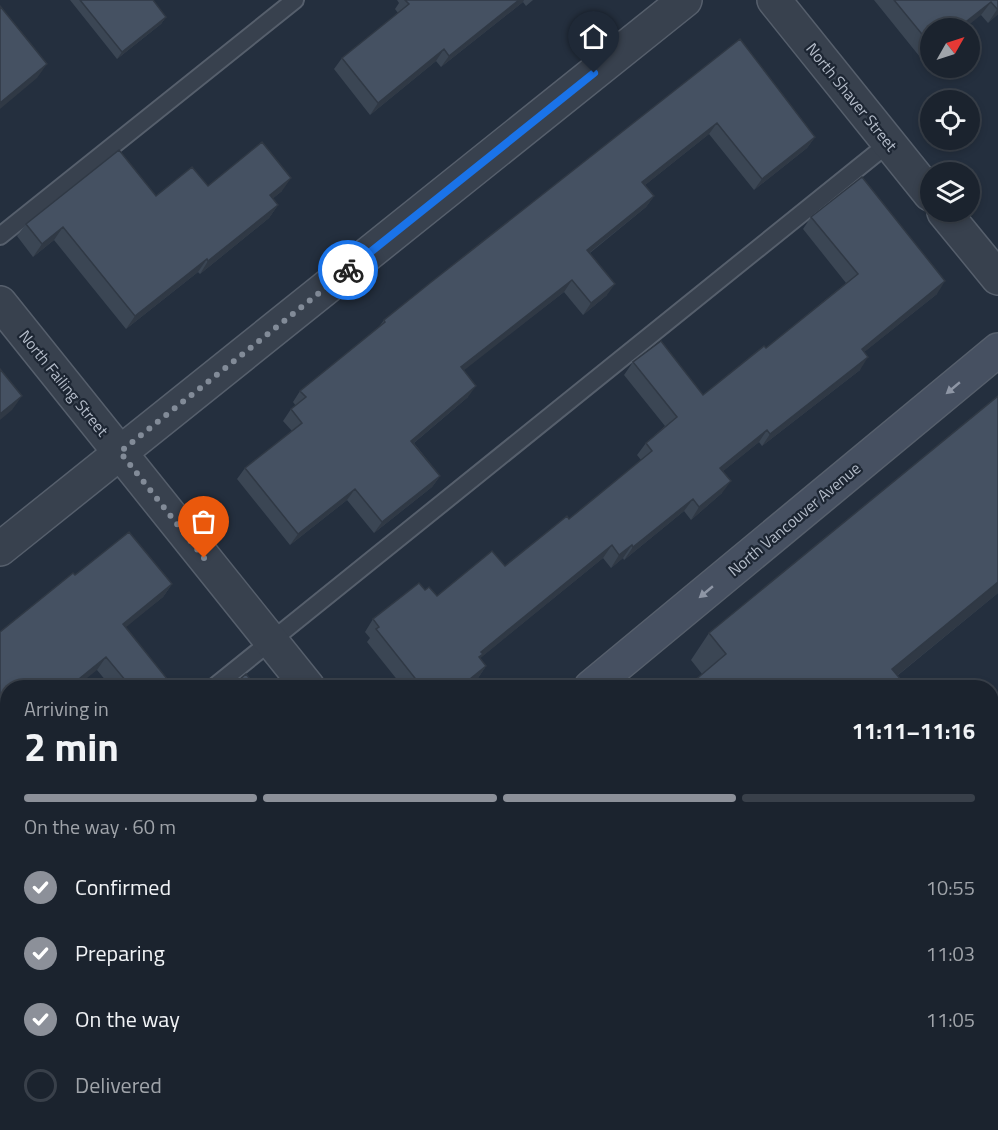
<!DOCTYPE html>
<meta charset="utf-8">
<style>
body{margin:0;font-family:"Titillium Web",sans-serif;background:#242b36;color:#f1f3f6;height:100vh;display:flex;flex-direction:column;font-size:22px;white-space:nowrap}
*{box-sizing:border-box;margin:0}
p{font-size:20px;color:#a0a4aa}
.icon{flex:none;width:33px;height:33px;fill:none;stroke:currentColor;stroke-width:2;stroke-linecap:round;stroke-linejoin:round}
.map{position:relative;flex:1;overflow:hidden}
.side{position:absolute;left:0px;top:680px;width:999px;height:452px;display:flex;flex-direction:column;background:#1b232e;border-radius:24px 24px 0 0;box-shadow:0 3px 9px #0003,0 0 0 2px #39404a}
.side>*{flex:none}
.needle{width:39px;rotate:51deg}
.buttons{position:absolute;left:920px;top:18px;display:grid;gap:12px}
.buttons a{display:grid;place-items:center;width:60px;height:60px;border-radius:50%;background:#1b232e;box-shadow:0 3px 9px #0003,0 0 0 2px #39404a;font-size:30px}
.pin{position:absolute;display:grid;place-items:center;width:51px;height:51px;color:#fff;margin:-62px -26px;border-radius:50% 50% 50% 0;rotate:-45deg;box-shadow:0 0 6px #0007}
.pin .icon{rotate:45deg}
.courier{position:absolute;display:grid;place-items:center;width:60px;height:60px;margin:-30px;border:4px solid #1a73e8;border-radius:50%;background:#fff;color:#222;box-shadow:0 2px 8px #0007}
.summary em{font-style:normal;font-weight:700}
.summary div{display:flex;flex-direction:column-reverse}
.summary{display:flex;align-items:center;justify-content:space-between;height:102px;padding:0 24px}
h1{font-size:39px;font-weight:700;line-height:45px}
.bar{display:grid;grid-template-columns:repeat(4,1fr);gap:9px 6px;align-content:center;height:72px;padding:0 24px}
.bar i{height:8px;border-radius:4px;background:#39404a}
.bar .active{background:#8c9099}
.bar p{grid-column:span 4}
ol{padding:0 24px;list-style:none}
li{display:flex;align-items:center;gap:18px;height:66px}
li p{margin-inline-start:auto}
li .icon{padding:6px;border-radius:50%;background:#8c9099;color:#fff;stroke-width:4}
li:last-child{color:#a0a4aa}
li i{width:33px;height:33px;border:3px solid #39404a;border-radius:50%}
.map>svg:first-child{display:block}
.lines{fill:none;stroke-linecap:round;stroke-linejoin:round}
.lane-casing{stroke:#565f6c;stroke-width:20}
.street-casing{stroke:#565f6c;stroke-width:36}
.secondary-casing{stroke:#565f6c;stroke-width:36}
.lane{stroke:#38414e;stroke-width:16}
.street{stroke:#38414e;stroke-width:33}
.secondary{stroke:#465061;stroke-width:33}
.wall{fill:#3b4654}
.shaded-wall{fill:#303945}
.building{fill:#455162;stroke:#303945;stroke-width:1.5}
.oneway{fill:#8e96a5}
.done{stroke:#828b98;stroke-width:6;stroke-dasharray:0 10.8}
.route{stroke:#1a73e8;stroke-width:8}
.labels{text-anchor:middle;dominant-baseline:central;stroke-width:4.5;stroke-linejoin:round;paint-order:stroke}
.street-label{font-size:16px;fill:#b4bcc9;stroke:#1d2633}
</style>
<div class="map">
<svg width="998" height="1130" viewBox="0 0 998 1130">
<rect width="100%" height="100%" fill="#242f3e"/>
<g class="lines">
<defs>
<path id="lane" d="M0 236 295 0
M214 687 889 143
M992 708 998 703
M992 818 998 826
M0 858 8 852
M944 1124 949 1130
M478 1130 486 1124"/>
<path id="street" d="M774 0 930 194
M944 212 998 278
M0 303 308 687
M0 549 685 0
M667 1124 672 1130"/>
<path id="secondary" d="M591 687 998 350
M992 1062 998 1056
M51 1130 59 1124
M909 1130 916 1124"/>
</defs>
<use href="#lane" class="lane-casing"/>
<use href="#street" class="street-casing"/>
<use href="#secondary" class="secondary-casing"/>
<use href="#lane" class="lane"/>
<use href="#street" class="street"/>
<use href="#secondary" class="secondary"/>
</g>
<path class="wall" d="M70 0H153L166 17 161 24 117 59Z
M397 0H533L526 6 523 2 441 67 436 61 370 115 334 69 342 58 398 13 395 9 399 3Z
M874 0H998V14L988 23 981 15 930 28V57L924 62Z
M740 39 815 137 807 148 754 190 709 134 645 185 654 196 646 207 590 253 607 295 583 315 564 292 463 370 468 397 414 443 440 476 432 487 374 533 347 500 290 545 237 479 245 468 292 431 283 421 291 409 296 406 293 402 300 391 378 328 384 320Z
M208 186 282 191 272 199 278 205 269 218 200 274 198 272 126 329 54 240 33 257 17 236 26 224 156 196Z
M811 217 937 294 864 352 860 370 762 446 759 442 723 471 722 493 691 520 684 511 624 560 623 558 611 568 603 558 480 658 486 666 478 678 467 687H403L367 642 370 638 365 632 373 619 425 590 437 596 505 566 569 519 641 460 637 455 646 443 665 426 624 375 633 362 703 395 766 348 846 283 803 229Z
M75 575 172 584 163 597 125 627 171 687H111L97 670Z
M998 593 897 676 702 674 691 660 709 633Z
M998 710V758L992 750V719Z
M992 869 998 986 992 991Z
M8 908V1061L3 1064 0 1060V927L6 922 2 916Z
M153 1124H273L265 1130H156L158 1129Z
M296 1124H399L404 1130H301Z
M503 1124H564L559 1128 561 1130H499V1129Z
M740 1124H834L826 1130H745Z"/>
<path class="shaded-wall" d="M519 0H524L523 2 441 67 449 56Z
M991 2 981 15 965 28H958Z
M998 8V14L988 23Z
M166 17 161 24 117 59 122 52Z
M444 49 436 61 370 115 378 103Z
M930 53V57L924 62Z
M47 64 37 78 0 109V103Z
M717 123 709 134 635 193 642 182Z
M815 137 807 148 754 190 762 179Z
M291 178 282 191 261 208 270 195Z
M654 196 646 207 579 261 587 250Z
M278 205 269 218 200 274 208 261Z
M63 227 54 240 33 257 42 244Z
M207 259 198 272 126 329 135 316Z
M572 280 564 292 453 379 461 367Z
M945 281 937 294 853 361 862 349Z
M615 284 607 295 583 315 591 303Z
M868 357 860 370 762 446 770 434Z
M476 386 468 397 403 452 411 441Z
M22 396 12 410 0 420V414Z
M767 430 759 442 711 481 720 468Z
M440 476 432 487 374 533 382 522Z
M731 481 722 493 691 520 699 507Z
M355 489 347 500 290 545 298 534Z
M693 499 684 511 624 560 633 547Z
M612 545 603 558 478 660 474 666 481 652Z
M632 545 623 558 611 568 619 555Z
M998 582V593L883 687 892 669Z
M172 584 163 597 114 637 123 624Z
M106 657 97 670 76 687H69Z
M486 666 478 678 467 687H460Z
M8 820V826L0 832V826Z
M998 975V986L992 991V983Z
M8 1048V1049L0 1059V1054Z
M264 1124H273L265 1130H256Z
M820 1124H834L826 1130H812Z"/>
<path class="building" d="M80 0H153L166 17 122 52Z
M405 0H519L449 56 444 49 378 103 342 58 409 4Z
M894 0H998V8L997 9 991 2 958 28H930V44Z
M0 6 47 64 0 103Z
M740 39 815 137 762 179 717 123 642 182 654 196 587 250 615 284 591 303 572 280 461 367 476 386 411 441 440 476 382 522 355 489 298 534 245 468 302 423 291 409 306 397 300 391 385 322 384 320 430 283Z
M262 142 291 178 270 195 278 205 208 261 207 259 135 316 63 227 42 244 26 224 119 150 156 196 192 167 208 186Z
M862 177 945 281 862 349 868 357 770 434 767 430 720 468 731 481 699 507 693 499 633 547 632 545 619 555 612 545 481 652 483 654 479 657 486 666 460 687H422L376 629 379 627 373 619 419 583 425 590 429 587 437 596 492 551 505 566 567 516 569 519 652 451 646 443 677 417 633 362 661 341 703 395 764 346 766 348 858 274 811 217Z
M0 369 22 396 0 414Z
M998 396V582L892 669 907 687H687L726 654 709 633Z
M129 532 172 584 123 624 172 685 169 687H131L106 657 69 687H8V820L0 826V632L73 573 75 575Z
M246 674 256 687H231Z
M998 864V975L996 976 992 971V869Z
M8 921V1048L0 1054V927Z
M998 1115V1130H989L985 1126 988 1124H992V1121Z
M164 1124H264L256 1130H156Z
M319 1124H399L404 1130H325Z
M505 1124H561L558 1126 561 1130H510Z
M780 1124H820L812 1130H785Z"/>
<defs><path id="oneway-solid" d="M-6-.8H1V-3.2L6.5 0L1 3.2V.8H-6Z" transform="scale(1.5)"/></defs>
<g class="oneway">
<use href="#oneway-solid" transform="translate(953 388) rotate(140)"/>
<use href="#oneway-solid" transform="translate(706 592) rotate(140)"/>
</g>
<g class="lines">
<path class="done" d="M204 558 120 452 348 270"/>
<path class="route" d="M348 270 594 73"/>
</g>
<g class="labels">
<g class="street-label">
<text transform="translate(852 97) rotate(51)">North Shaver Street</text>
<text transform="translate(64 383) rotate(51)">North Failing Street</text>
<text transform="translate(794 519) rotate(-40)">North Vancouver Avenue</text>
</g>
</g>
</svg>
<div class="buttons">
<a><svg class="needle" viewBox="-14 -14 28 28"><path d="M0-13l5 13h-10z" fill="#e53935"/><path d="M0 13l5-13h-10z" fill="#a0a4aa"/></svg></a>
<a><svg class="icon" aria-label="locate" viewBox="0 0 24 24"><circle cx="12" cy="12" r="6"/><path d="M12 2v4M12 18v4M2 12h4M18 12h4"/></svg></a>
<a><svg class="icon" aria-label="layers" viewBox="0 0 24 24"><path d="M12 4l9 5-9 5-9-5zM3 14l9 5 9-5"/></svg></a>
</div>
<div class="pin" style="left:204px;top:558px;background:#ea580c"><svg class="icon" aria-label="bag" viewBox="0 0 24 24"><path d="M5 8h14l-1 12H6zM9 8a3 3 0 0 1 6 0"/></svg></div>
<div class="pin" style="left:594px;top:73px;background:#1f2937"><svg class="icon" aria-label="home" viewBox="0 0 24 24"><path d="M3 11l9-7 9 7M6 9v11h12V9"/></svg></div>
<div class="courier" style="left:348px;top:270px"><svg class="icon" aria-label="bike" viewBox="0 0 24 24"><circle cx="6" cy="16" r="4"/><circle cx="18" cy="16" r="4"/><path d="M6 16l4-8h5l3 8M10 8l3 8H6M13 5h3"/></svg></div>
<section class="side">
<div class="summary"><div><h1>2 min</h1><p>Arriving in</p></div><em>11:11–11:16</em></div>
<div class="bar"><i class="active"></i><i class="active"></i><i class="active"></i><i></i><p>On the way · 60 m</p></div>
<ol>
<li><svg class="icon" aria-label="check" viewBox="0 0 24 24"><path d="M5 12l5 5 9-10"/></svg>Confirmed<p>10:55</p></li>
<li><svg class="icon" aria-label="check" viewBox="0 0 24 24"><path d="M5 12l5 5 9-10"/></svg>Preparing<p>11:03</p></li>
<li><svg class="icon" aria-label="check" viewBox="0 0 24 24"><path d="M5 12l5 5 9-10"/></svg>On the way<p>11:05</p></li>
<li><i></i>Delivered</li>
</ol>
</section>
</div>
